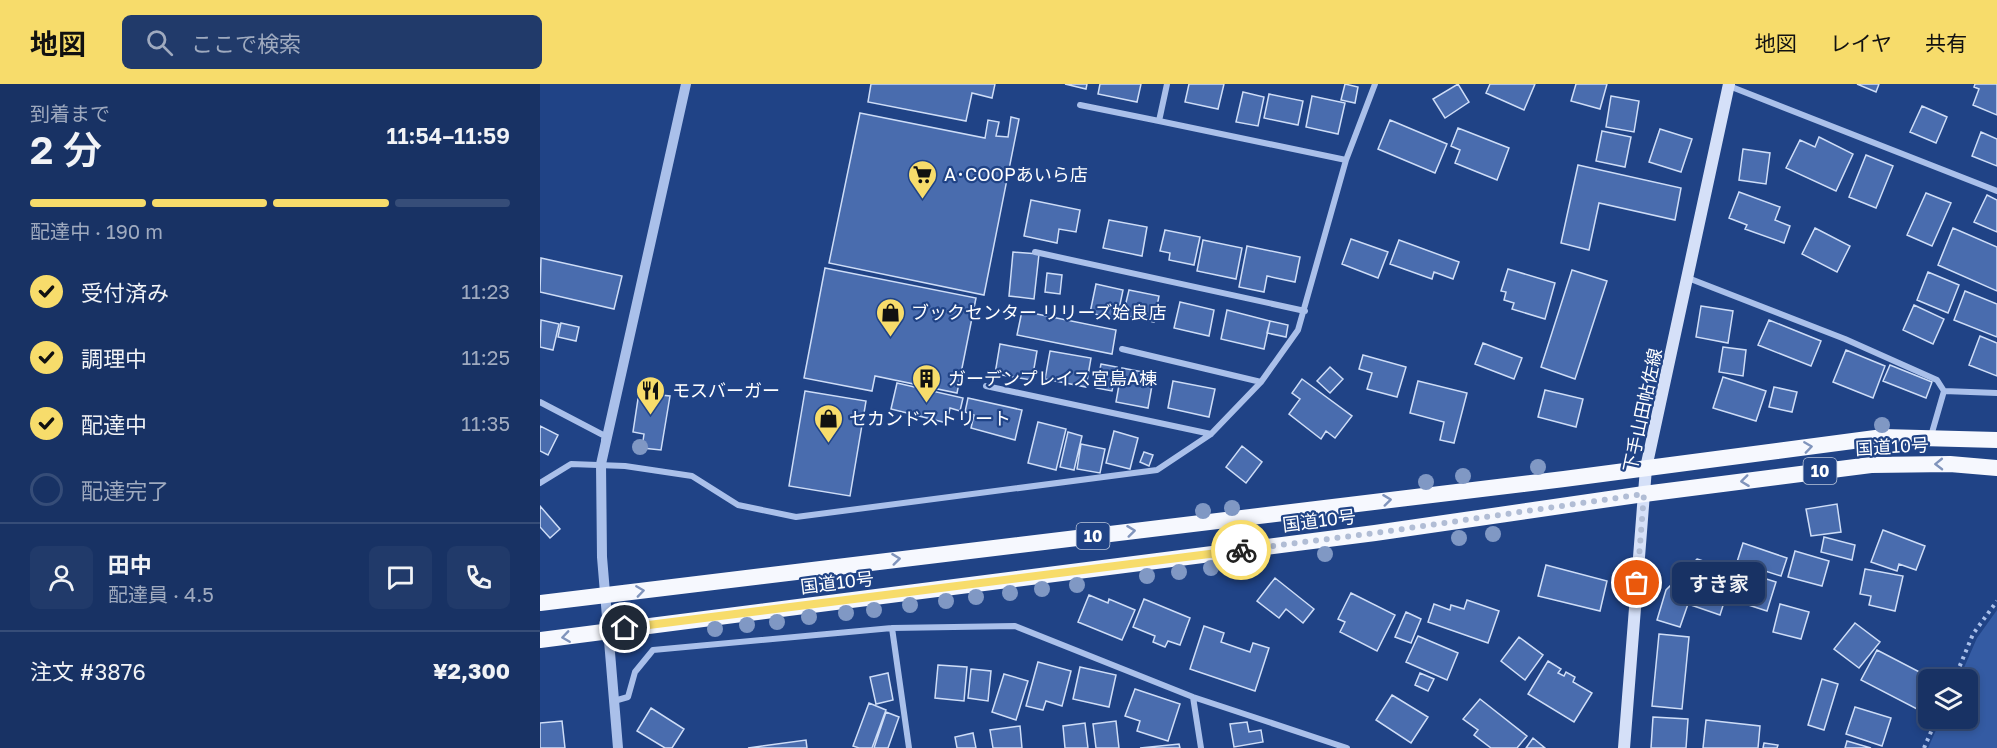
<!DOCTYPE html>
<html lang="ja">
<meta charset="utf-8">
<style>
body{margin:0;font-family:"Golos Text","Noto Sans JP",sans-serif;background:#213a6a;color:#f1f3f6;height:100vh;display:flex;flex-direction:column;font-size:22px;white-space:nowrap}
*{box-sizing:border-box;margin:0}
p{font-size:20px;color:#9faabf}
.icon{flex:none;width:33px;height:33px;fill:none;stroke:currentColor;stroke-width:2;stroke-linecap:round;stroke-linejoin:round}
.map{position:relative;flex:1;overflow:hidden}
.drawer{display:flex;flex-direction:column;background:#183264;width:540px}
.drawer>*{flex:none}
.controls{position:absolute;left:1378px;top:585px;display:grid;gap:12px}
.controls a{display:grid;place-items:center;width:60px;height:60px;border-radius:9px;background:#183264;box-shadow:0 3px 9px #0003,0 0 0 2px #364d78;font-size:30px}
.pin{position:absolute;display:grid;place-items:center;width:51px;height:51px;color:#fff;margin:-26px;border:3px solid #fff;border-radius:50%;box-shadow:0 2px 6px #0007}
.courier{position:absolute;display:grid;place-items:center;width:60px;height:60px;margin:-30px;border:4px solid #f7dc6b;border-radius:50%;background:#fff;color:#222;box-shadow:0 2px 8px #0007}
.bubble{position:absolute;height:42px;border-radius:9px;background:#183264;box-shadow:0 3px 9px #0003,0 0 0 2px #364d78;font-size:20px;font-weight:600;line-height:42px;text-align:center}
.overview em{font-style:normal;font-weight:600}
.overview div{display:flex;flex-direction:column-reverse}
.overview{display:flex;align-items:center;justify-content:space-between;height:102px;padding:0 30px}
h1{font-size:39px;font-weight:600;line-height:45px}
.bar{display:grid;grid-template-columns:repeat(4,1fr);gap:9px 6px;align-content:center;height:72px;padding:0 30px}
.bar i{height:8px;border-radius:4px;background:#364d78}
.bar .active{background:#f7dc6b}
.bar p{grid-column:span 4}
.line{display:flex;align-items:center;gap:15px;padding:0 30px;border-top:2px solid #364d78}
.line div{flex:1}
.round{display:grid;place-items:center;flex:none;width:63px;height:63px;border-radius:9px;background:#213a6a}
ol{padding:0 30px;list-style:none}
li{display:flex;align-items:center;gap:18px;height:66px}
li p{margin-inline-start:auto}
li .icon{padding:6px;border-radius:50%;background:#f7dc6b;color:#111;stroke-width:4}
li:last-child{color:#9faabf}
li i{width:33px;height:33px;border:3px solid #364d78;border-radius:50%}
header{display:flex;align-items:center;gap:36px;box-sizing:border-box;height:84px;padding:0 30px;background:#f7dc6b;color:#111}
header strong{font-size:28px}
nav{display:flex;gap:33px;margin-inline-start:auto;font-size:21px}
.search{width:420px;height:54px;background:#213a6a;display:flex;align-items:center;gap:15px;box-sizing:border-box;padding:0 21px;border-radius:9px;color:#9faabf;font-size:22px}
main{display:flex;flex:1;min-height:0}
.map>svg:first-child{display:block}
.green{fill:#345ba3}
.building{fill:#496cae;stroke:#ceddf7;stroke-width:1.5}
.lines{fill:none;stroke-linecap:round;stroke-linejoin:round}
.path{stroke:#aac0ea;stroke-width:4;stroke-dasharray:3 4.5;stroke-linecap:butt}
.minor{stroke:#aac0ea;stroke-width:6}
.tertiary{stroke:#aac0ea;stroke-width:10}
.secondary{stroke:#d5e0f8;stroke-width:12}
.trunk{stroke:#f6f8fe;stroke-width:16}
.tree{fill:#8098c4}
.oneway{stroke:#8094bc}
.done{stroke:#b1bdd5;stroke-width:6;stroke-dasharray:0 10.8}
.route{stroke:#f7dc6b;stroke-width:8}
.labels{text-anchor:middle;dominant-baseline:central;stroke-width:4.5;stroke-linejoin:round;paint-order:stroke}
.shield{fill:#204386;stroke:#bcc7db;stroke-width:1.5}
.shield-label{font-size:16px;font-weight:bold;fill:#fff}
.poi-label{font-size:18px;fill:#fff;stroke:#204386;text-anchor:start}
.street-label{font-size:18px;fill:#fff;stroke:#204386}
</style>
<header>
<strong>地図</strong>
<div class="search"><svg class="icon" aria-label="search" viewBox="0 0 24 24"><circle cx="10" cy="10" r="6"/><path d="M15 15l6 6"/></svg>ここで検索</div>
<nav><a>地図</a><a>レイヤ</a><a>共有</a></nav>
</header>
<main>
<section class="drawer">
<div class="overview"><div><h1>2 分</h1><p>到着まで</p></div><em>11:54–11:59</em></div>
<div class="bar"><i class="active"></i><i class="active"></i><i class="active"></i><i></i><p>配達中 · 190 m</p></div>
<ol>
<li><svg class="icon" aria-label="check" viewBox="0 0 24 24"><path d="M5 12l5 5 9-10"/></svg>受付済み<p>11:23</p></li>
<li><svg class="icon" aria-label="check" viewBox="0 0 24 24"><path d="M5 12l5 5 9-10"/></svg>調理中<p>11:25</p></li>
<li><svg class="icon" aria-label="check" viewBox="0 0 24 24"><path d="M5 12l5 5 9-10"/></svg>配達中<p>11:35</p></li>
<li><i></i>配達完了</li>
</ol>
<div class="line" style="height:108px"><a class="round"><svg class="icon" aria-label="person" viewBox="0 0 24 24"><circle cx="12" cy="8" r="4"/><path d="M4 21q1-7 8-7t8 7"/></svg></a><div><b>田中</b><p>配達員 · 4.5</p></div><a class="round"><svg class="icon" aria-label="chat" viewBox="0 0 24 24"><path d="M4 5h16v11H9l-5 4z"/></svg></a><a class="round"><svg class="icon" aria-label="phone" viewBox="0 0 24 24"><path d="M5 4h4l2 5-3 2q2 4 5 5l2-3 5 2v4C11 20 4 13 5 4z"/></svg></a></div>
<div class="line" style="height:78px"><div>注文 #3876</div><b>¥2,300</b></div>
</section>
<div class="map">
<svg width="1457" height="664" viewBox="0 0 1457 664">
<rect width="100%" height="100%" fill="#204386"/>
<path class="green" d="M1457 526V664H1388L1401 635 1428 634V596L1419 595 1437 554Z"/>
<path class="building" d="M331 0H455L452 14 432 9 426 37 328 18Z
M525 0H547L546 5Z
M560 0H601L597 18 558 10Z
M649 0H684L678 25 645 18Z
M805 0 818 3 815 19 801 16Z
M918 0 929 18 905 34 893 15Z
M950 0H995L984 26 946 9Z
M1036 0H1067L1060 25 1031 17Z
M1317 0H1339L1336 8Z
M1435 0H1457V31L1433 21 1439 5 1434 3Z
M703 8 724 13 718 42 696 38Z
M729 10 763 17 758 41 724 34Z
M772 12 805 19 798 50 766 43Z
M1071 12 1099 17 1094 48 1066 43Z
M1382 22 1407 33 1396 59 1370 48Z
M320 29 445 54 448 36 459 38 456 52 468 53 471 33 479 35 444 211 289 179Z
M850 36 907 60 895 89 838 65Z
M918 44 969 64 957 96 915 79 920 66 911 62Z
M1120 45 1152 55 1141 88 1109 78Z
M1062 47 1091 53 1085 83 1056 77Z
M1441 48 1457 55V82L1432 72Z
M1279 53 1313 70 1296 107 1246 84 1260 56 1275 63Z
M1203 65 1230 69 1226 100 1199 96Z
M1326 71 1353 82 1336 124 1309 113Z
M1038 81 1141 104 1135 136 1059 119 1049 166 1021 159Z
M1199 108 1240 123 1235 136 1250 142 1244 159 1205 145 1207 141 1189 134Z
M1386 109 1411 119 1392 162 1367 151Z
M1447 111 1457 116V148L1434 138Z
M491 116 540 126 536 148 519 145 517 159 484 152Z
M569 136 607 143 602 172 563 164Z
M1275 144 1310 162 1297 188 1262 170Z
M1413 144 1457 163V207L1398 181Z
M625 146 660 153 654 181 629 176 630 169 620 167Z
M811 155 848 168 838 194 802 180Z
M663 156 702 164 696 195 657 187Z
M859 156 919 178 913 195 894 188 892 195 850 180Z
M707 162 760 173 755 198 727 192 724 208 699 203Z
M473 168 499 170 494 215 469 212Z
M1 174 82 192 74 225 0 208Z
M285 184 436 214 417 309 335 292 332 307 264 294Z
M968 185 1015 199 1005 235 972 225 974 219 964 216 966 208 961 207Z
M1032 186 1067 197 1035 295 1001 283Z
M1388 188 1419 201 1408 229 1377 216Z
M507 189 522 191 520 210 505 208Z
M556 200 583 206 577 235 550 229Z
M589 206 619 212 614 238 583 231Z
M1425 207 1457 220V253L1414 236Z
M640 218 674 226 669 252 634 244Z
M1374 221 1404 235 1393 260 1363 246Z
M1161 222 1193 227 1188 259 1156 253Z
M687 226 730 237 724 265 681 255Z
M482 227 576 246 572 270 477 251Z
M1 236 19 240 13 266 0 263Z
M1229 236 1281 257 1271 282 1218 261Z
M730 237 748 241 746 253 727 249Z
M21 239 39 243 36 257 18 253Z
M1440 252 1457 259V292L1429 281Z
M943 259 982 274 974 295 935 280Z
M460 260 497 267 492 296 455 290Z
M1183 263 1206 266 1203 292 1179 288Z
M1306 266 1345 282 1333 314 1293 298Z
M510 267 551 274 546 303 505 295Z
M823 271 866 283 857 313 827 305 832 289 819 285Z
M561 280 577 283 572 307 556 304Z
M1350 281 1392 298 1386 314 1343 297Z
M790 283 803 295 790 309 777 297Z
M582 284 614 290 608 324 576 318Z
M1183 293 1226 307 1216 337 1173 324Z
M762 295 812 332 795 354 786 347 781 355 749 330 760 315 752 309Z
M633 297 675 305 669 333 628 324Z
M878 297 927 309 914 359 900 356 904 338 870 329Z
M357 299 423 314 420 327 410 324 407 339 351 325Z
M1234 303 1257 308 1252 328 1229 323Z
M1005 306 1043 315 1036 343 998 333Z
M265 307 326 317 310 412 249 402Z
M111 310 130 312 121 366 102 364 104 350 93 348 98 315 109 317Z
M428 314 482 326 475 356 431 344 434 331 425 328Z
M498 338 526 345 516 386 488 379Z
M0 342 18 351 8 371 0 367Z
M574 347 598 354 590 385 566 379Z
M528 348 542 352 534 386 520 383Z
M541 360 565 365 560 389 537 385Z
M702 362 722 378 706 399 686 383Z
M604 368 613 371 609 382 600 378Z
M1297 420 1301 448 1271 452 1266 425Z
M0 422 20 445 10 454 0 443Z
M1343 446 1385 462 1376 486 1359 480 1357 487 1331 478Z
M1284 453 1315 461 1312 476 1281 468Z
M1203 459 1247 474 1241 492 1197 478Z
M1255 467 1289 477 1282 502 1248 493Z
M1157 475 1194 487 1180 531 1148 520 1140 543 1117 536 1126 506Z
M1006 481 1067 497 1060 527 998 512Z
M1325 485 1363 492 1355 527 1329 521 1331 512 1320 510Z
M1204 488 1236 498 1227 527 1196 517Z
M735 494 774 525 763 539 746 525 739 534 717 517Z
M811 509 855 531 837 567 800 548 805 538 798 535Z
M549 511 568 519 569 515 595 526 582 556 538 538Z
M604 515 650 534 640 561 628 557 625 563 613 558 615 552 593 543Z
M927 516 959 527 948 559 888 538 894 520 910 526 911 521 924 525Z
M1240 520 1269 528 1261 555 1233 548Z
M866 528 881 535 871 559 855 553Z
M1315 539 1340 558 1319 584 1294 565Z
M664 542 684 549 681 558 710 568 713 559 729 564 715 607 650 585Z
M1119 550 1149 553 1142 625 1112 622Z
M878 552 918 569 907 596 866 578Z
M979 553 1003 571 985 596 961 577Z
M1337 566 1393 595 1389 596V602L1377 625 1321 596Z
M1008 577 1021 585 1018 589 1024 592 1026 588 1035 593 1033 598 1052 609 1034 638 988 610Z
M498 578 531 587 522 622 506 617 503 626 486 622Z
M398 581 427 583 424 617 395 614Z
M540 583 576 591 569 623 533 615Z
M431 585 451 587 448 617 428 614Z
M348 589 353 616 336 620 330 593Z
M880 589 894 595 888 607 875 601Z
M464 590 488 597 476 636 452 628Z
M1282 595 1298 600 1284 646 1268 641Z
M595 605 640 620 628 657 597 647 600 637 585 632Z
M852 611 888 633 871 659 836 636Z
M940 615 987 652 977 664H951L934 651 938 646 923 635Z
M329 619 346 626 332 664H319L313 662Z
M1315 623 1351 634 1342 662 1306 650Z
M111 624 144 645 132 664H125L97 647Z
M346 628 359 633 348 664H334Z
M1113 633 1148 635 1146 664H1111Z
M1166 636 1220 642 1218 664H1163Z
M22 637 25 664H0V639Z
M576 637 579 664H556L553 640Z
M707 638 709 648 721 646 723 658 694 663 690 640Z
M545 639 548 664H525L523 642Z
M480 642 482 664H453L450 646Z
M433 649 436 664H417L415 653Z
M993 654 1005 664H986Z
M266 656 267 664H208Z
M1307 657 1331 664H1305Z
M1224 659 1238 661 1237 664H1223Z
M639 660 640 664H600Z"/>
<g class="lines">
<path class="path" d="M1414 596 1433 550 1457 517
M1384 664 1397 634"/>
<path class="minor" d="M627 0 619 37 806 76
M1189 2 1457 107
M540 21 619 37
M495 168 765 227
M1148 194 1305 255 1397 296 1404 307 1391 352
M582 265 721 298
M446 302 671 350
M1404 307 1457 309
M0 318 65 352 64 356
M0 399 31 380 85 382 152 392 198 421 256 433 617 386 671 350 721 298 758 246 806 76 835 0
M352 544 369 664
M653 613 661 664
M74 617 88 613 95 588 113 566 352 544 475 542 653 613 807 664"/>
<path class="tertiary" d="M78 664 62 473 61 380 146 0"/>
<path class="secondary" d="M1084 664 1106 384 1189 0"/>
<path class="trunk" d="M0 519 1024 395 1343 353 1457 356
M0 556 835 449 1104 410 1331 381 1410 380 1457 384"/>
</g>
<g class="tree">
<circle cx="1342" cy="341" r="8"/>
<circle cx="100" cy="363" r="8"/>
<circle cx="998" cy="383" r="8"/>
<circle cx="923" cy="392" r="8"/>
<circle cx="886" cy="398" r="8"/>
<circle cx="692" cy="424" r="8"/>
<circle cx="663" cy="427" r="8"/>
<circle cx="953" cy="450" r="8"/>
<circle cx="919" cy="454" r="8"/>
<circle cx="785" cy="470" r="8"/>
<circle cx="704" cy="480" r="8"/>
<circle cx="671" cy="484" r="8"/>
<circle cx="639" cy="488" r="8"/>
<circle cx="607" cy="492" r="8"/>
<circle cx="537" cy="501" r="8"/>
<circle cx="502" cy="505" r="8"/>
<circle cx="470" cy="509" r="8"/>
<circle cx="436" cy="513" r="8"/>
<circle cx="406" cy="517" r="8"/>
<circle cx="370" cy="521" r="8"/>
<circle cx="334" cy="526" r="8"/>
<circle cx="306" cy="529" r="8"/>
<circle cx="269" cy="533" r="8"/>
<circle cx="237" cy="538" r="8"/>
<circle cx="207" cy="541" r="8"/>
<circle cx="175" cy="545" r="8"/>
</g>
<defs><path id="oneway-chevron" d="M-2-3.5L2.5 0L-2 3.5" fill="none" stroke-width="1.6" stroke-linecap="round" stroke-linejoin="round" transform="scale(1.5)"/></defs>
<g class="oneway">
<use href="#oneway-chevron" transform="translate(1268 363) rotate(-8)"/>
<use href="#oneway-chevron" transform="translate(1399 380) rotate(179)"/>
<use href="#oneway-chevron" transform="translate(1205 397) rotate(173)"/>
<use href="#oneway-chevron" transform="translate(847 416) rotate(-7)"/>
<use href="#oneway-chevron" transform="translate(591 447) rotate(-7)"/>
<use href="#oneway-chevron" transform="translate(356 475) rotate(-7)"/>
<use href="#oneway-chevron" transform="translate(100 507) rotate(-8)"/>
<use href="#oneway-chevron" transform="translate(26 553) rotate(172)"/>
</g>
<g class="lines">
<path class="done" d="M701 466 835 449 1104 410 1097 499"/>
<path class="route" d="M85 544 701 466"/>
</g>
<defs>
<symbol id="supermarket-pin" viewBox="-11 -11 22 30"><path d="M0 17L-7.5 6A9.5 9.5 0 1 1 7.5 6Z" fill="#f7dc6b" stroke="#204386"/><path d="M-6-5.5h2.5l.6 2H6L4.5 2H-2.5L-4.4-4H-6ZM-1.5 3.2a1.3 1.3 0 1 0 .1 0ZM3 3.2a1.3 1.3 0 1 0 .1 0Z" fill="#111"/></symbol>
<symbol id="shop-pin" viewBox="-11 -11 22 30"><path d="M0 17L-7.5 6A9.5 9.5 0 1 1 7.5 6Z" fill="#f7dc6b" stroke="#204386"/><path d="M-5-2.5h2.3a2.7 3.5 0 0 1 5.4 0H5L5.5 6h-11ZM-1.5-2.5h3a1.5 2.3 0 0 0-3 0Z" fill="#111"/></symbol>
<symbol id="building-pin" viewBox="-11 -11 22 30"><path d="M0 17L-7.5 6A9.5 9.5 0 1 1 7.5 6Z" fill="#f7dc6b" stroke="#204386"/><path d="M-4-6H4V6H1V3H-1V6H-4ZM-2.5-4.3h1.7v1.8h-1.7ZM.8-4.3h1.7v1.8H.8ZM-2.5-1h1.7V.8h-1.7ZM.8-1h1.7V.8H.8Z" fill="#111"/></symbol>
<symbol id="restaurant-pin" viewBox="-11 -11 22 30"><path d="M0 17L-7.5 6A9.5 9.5 0 1 1 7.5 6Z" fill="#f7dc6b" stroke="#204386"/><path d="M-5-6h1v4h1v-4h1v4h1v-4h1v5L-1.5 .5V6h-2V.5L-5-1ZM5-6V6H3V1.5H1.5Q1.5-4 5-6Z" fill="#111"/></symbol>
</defs>
<g fill-rule="evenodd">
<use href="#supermarket-pin" x="366" y="74" width="33" height="45"/>
<use href="#shop-pin" x="334" y="212" width="33" height="45"/>
<use href="#building-pin" x="370" y="278" width="33" height="45"/>
<use href="#restaurant-pin" x="94" y="290" width="33" height="45"/>
<use href="#shop-pin" x="272" y="318" width="33" height="45"/>
</g>
<g class="labels">
<g class="shield">
<rect x="1263.5" y="374" width="33" height="26" rx="4.5"/>
<rect x="536.5" y="439" width="33" height="26" rx="4.5"/>
</g>
<g class="shield-label">
<text x="1280" y="387">10</text>
<text x="553" y="452">10</text>
</g>
<g class="poi-label">
<text x="404" y="90">A･COOPあいら店</text>
<text x="371" y="228">ブックセンター リリーズ姶良店</text>
<text x="408" y="294">ガーデンプレイス宮島A棟</text>
<text x="132" y="306">モスバーガー</text>
<text x="309" y="334">セカンドストリート</text>
</g>
<g class="street-label">
<text transform="translate(1102 326) rotate(-78)">下手山田帖佐線</text>
<text transform="translate(1352 362) rotate(-3)">国道10号</text>
<text transform="translate(779 436) rotate(-7)">国道10号</text>
<text transform="translate(297 498) rotate(-7)">国道10号</text>
</g>
</g>
</svg>
<div class="controls">
<a><svg class="icon" aria-label="layers" viewBox="0 0 24 24"><path d="M12 4l9 5-9 5-9-5zM3 14l9 5 9-5"/></svg></a>
</div>
<div class="pin" style="left:1097px;top:499px;background:#ea580c"><svg class="icon" aria-label="bag" viewBox="0 0 24 24"><path d="M5 8h14l-1 12H6zM9 8a3 3 0 0 1 6 0"/></svg></div>
<div class="pin" style="left:85px;top:544px;background:#1f2937"><svg class="icon" aria-label="home" viewBox="0 0 24 24"><path d="M3 11l9-7 9 7M6 9v11h12V9"/></svg></div>
<div class="courier" style="left:701px;top:466px"><svg class="icon" aria-label="bike" viewBox="0 0 24 24"><circle cx="6" cy="16" r="4"/><circle cx="18" cy="16" r="4"/><path d="M6 16l4-8h5l3 8M10 8l3 8H6M13 5h3"/></svg></div>
<div class="bubble" style="left:1132px;top:478px;width:93px">すき家</div>
</div>
</main>
